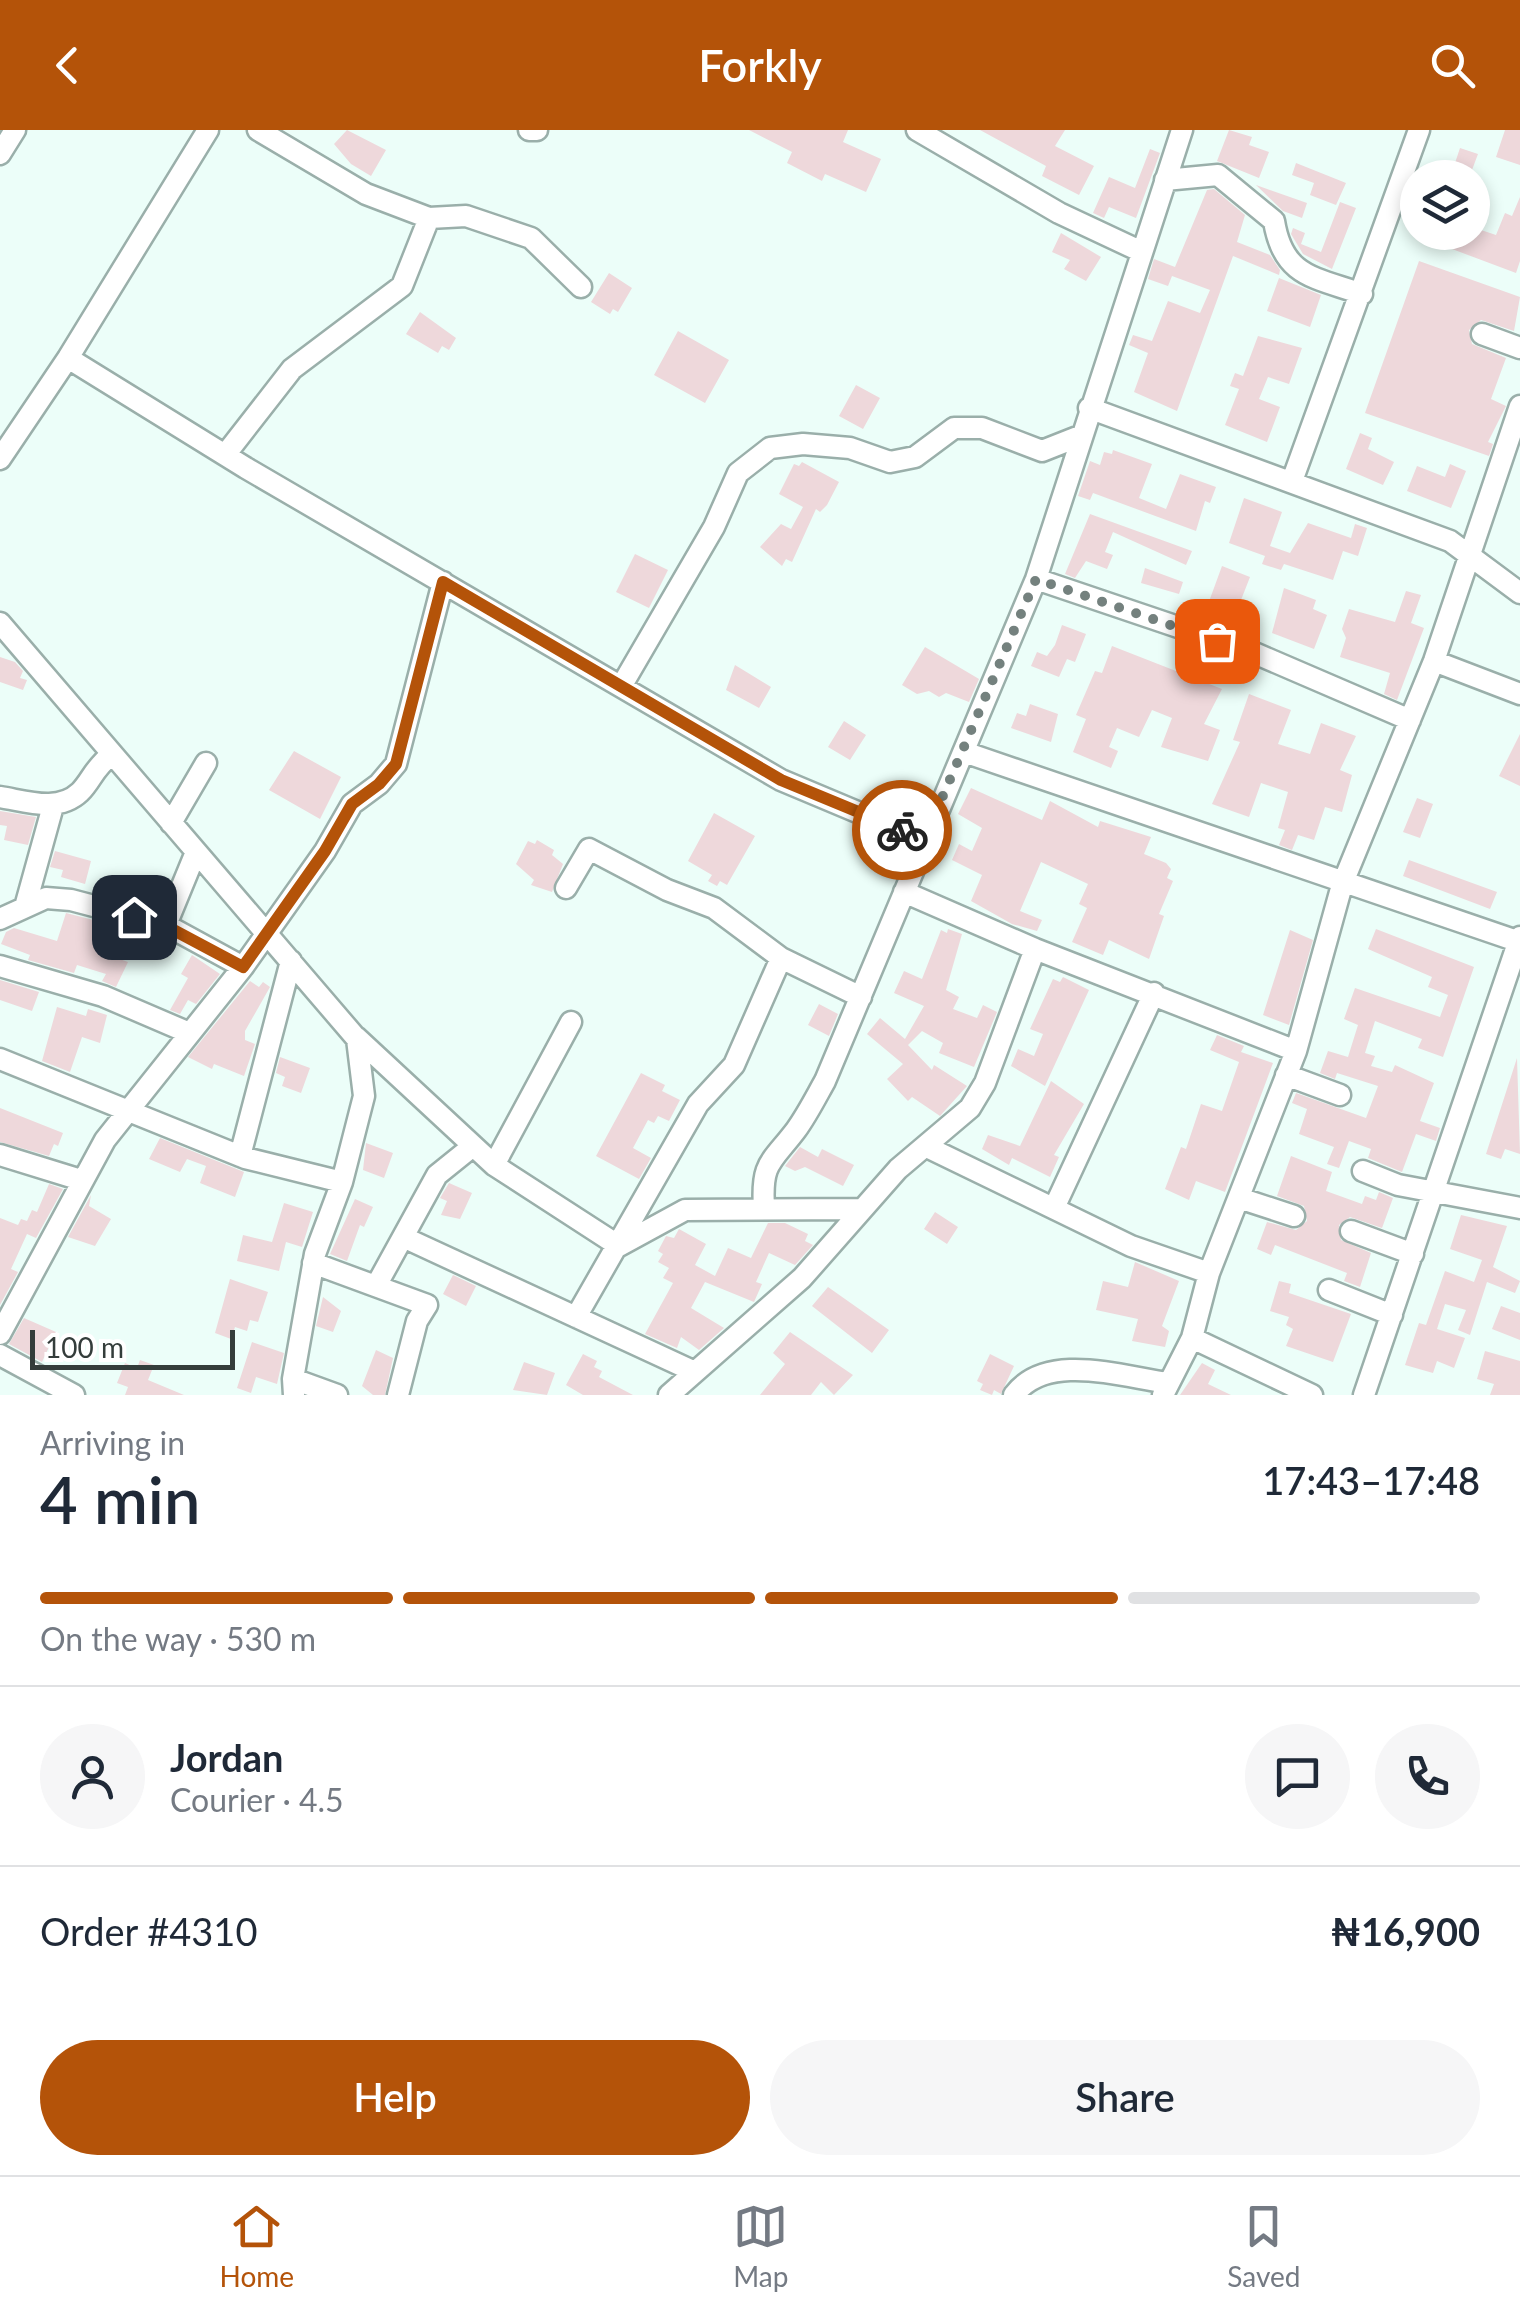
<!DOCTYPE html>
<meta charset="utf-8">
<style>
body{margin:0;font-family:Lato,sans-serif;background:#f6f6f7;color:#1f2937;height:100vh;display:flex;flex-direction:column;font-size:38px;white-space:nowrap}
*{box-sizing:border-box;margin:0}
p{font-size:32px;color:#747a83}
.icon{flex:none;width:55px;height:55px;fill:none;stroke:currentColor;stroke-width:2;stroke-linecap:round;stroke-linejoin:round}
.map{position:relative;height:1265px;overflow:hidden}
.drawer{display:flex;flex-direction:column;background:#fff;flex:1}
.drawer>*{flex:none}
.controls{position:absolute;left:1400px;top:30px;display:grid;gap:20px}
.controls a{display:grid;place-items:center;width:90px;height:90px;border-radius:50%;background:#fff;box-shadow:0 5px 15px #0003;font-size:50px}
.scale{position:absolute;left:30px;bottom:25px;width:205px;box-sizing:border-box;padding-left:10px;border:5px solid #343d3b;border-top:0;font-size:28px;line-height:35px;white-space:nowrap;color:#343d3b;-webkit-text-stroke:8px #fff;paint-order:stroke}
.pin{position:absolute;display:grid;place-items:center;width:85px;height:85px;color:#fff;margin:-42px;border-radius:20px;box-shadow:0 5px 15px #0006}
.courier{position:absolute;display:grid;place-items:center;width:100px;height:100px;margin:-50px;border:8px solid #b45309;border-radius:50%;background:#fff;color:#222;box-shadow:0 2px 12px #0007}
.head em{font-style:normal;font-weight:600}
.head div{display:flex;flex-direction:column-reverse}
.head{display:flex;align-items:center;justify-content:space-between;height:170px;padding:0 40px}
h1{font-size:65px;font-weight:600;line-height:75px}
.bar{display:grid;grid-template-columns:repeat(4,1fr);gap:15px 10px;align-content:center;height:120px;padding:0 40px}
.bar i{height:12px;border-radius:8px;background:#e0e1e3}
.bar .current{background:#b45309}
.bar p{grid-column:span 4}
.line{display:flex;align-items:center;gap:25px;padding:0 40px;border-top:2px solid #e0e1e3}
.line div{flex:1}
.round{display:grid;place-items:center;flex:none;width:105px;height:105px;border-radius:52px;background:#f6f6f7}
.action{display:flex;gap:20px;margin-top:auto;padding:20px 40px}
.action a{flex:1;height:115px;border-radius:60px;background:#b45309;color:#fff;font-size:40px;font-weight:600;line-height:115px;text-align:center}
.action a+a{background:#f6f6f7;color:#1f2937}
header{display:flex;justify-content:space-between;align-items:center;height:130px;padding:0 40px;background:#b45309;color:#fff;font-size:45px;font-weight:600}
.dock{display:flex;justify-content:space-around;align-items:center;height:140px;border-top:2px solid #e0e1e3;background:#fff;font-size:28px;color:#747a83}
.dock a{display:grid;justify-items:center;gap:5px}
.dock .current{color:#b45309}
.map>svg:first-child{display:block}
.building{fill:#eed8db}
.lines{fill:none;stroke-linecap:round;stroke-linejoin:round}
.minor-casing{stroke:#9aafaa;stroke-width:25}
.minor{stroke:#fff;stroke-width:20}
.done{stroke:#74817e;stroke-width:10;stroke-dasharray:0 18}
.route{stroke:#b45309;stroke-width:12}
</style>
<header><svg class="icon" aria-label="back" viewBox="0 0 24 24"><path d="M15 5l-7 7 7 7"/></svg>Forkly<svg class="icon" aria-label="search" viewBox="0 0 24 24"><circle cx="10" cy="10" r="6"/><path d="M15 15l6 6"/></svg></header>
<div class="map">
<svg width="1520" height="1265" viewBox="0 0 1520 1265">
<rect width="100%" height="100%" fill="#ecfef9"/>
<path class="building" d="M347 0 386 20 371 46 351 34 334 14Z
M749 0H848L843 12 881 29 866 62 825 44 822 51 787 33 792 22Z
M980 0H1065L1055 16 1094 36 1079 65 1042 46 1046 36Z
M1229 0 1252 7 1249 15 1269 22 1259 48 1217 31Z
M1505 0H1520V35L1496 27Z
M1460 18 1478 24 1469 48H1450Z
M1150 19 1160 23 1136 88 1109 77 1104 88 1093 83 1109 47 1135 58Z
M1296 33 1346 53 1336 75 1310 65 1314 53 1292 45Z
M1256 55 1307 73 1302 88 1283 81Z
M1214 59 1245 85 1237 112 1270 125 1280 140 1279 145 1233 126 1177 281 1134 262 1148 223 1129 215 1133 205 1152 211 1168 171 1200 183 1210 160 1172 146 1168 156 1148 149 1154 129 1175 137 1207 60Z
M1520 67V131L1516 143 1412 104 1472 102V97L1496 105 1505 83 1512 86Z
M1340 72 1356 78 1332 139 1303 124 1291 104 1293 98 1305 103 1301 114 1321 122Z
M1061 103 1101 127 1086 151 1064 139 1070 130 1052 122Z
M1419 131 1520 167 1514 201 1481 190 1469 200 1472 214 1506 228 1491 269 1506 276 1488 312 1493 314 1489 326 1365 283Z
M609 143 632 158 618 182 613 179 610 184 591 172Z
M1279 148 1321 165 1310 197 1267 181Z
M420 182 456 208 449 220 442 216 438 223 406 204Z
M678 201 729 230 705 273 654 245Z
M1258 206 1302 218 1289 254 1268 247 1259 269 1280 277 1267 312 1225 295 1239 259 1230 256 1235 243 1243 246Z
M856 255 880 268 863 299 839 286Z
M1360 303 1372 308 1368 319 1394 332 1383 355 1346 339Z
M1113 320 1152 334 1139 368 1166 379 1180 344 1216 357 1210 373 1205 371 1196 401 1093 363 1090 370 1078 366 1090 331 1100 335 1104 322 1112 324Z
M802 332 839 352 827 375 820 382 816 379 792 432 786 429 782 436 760 417 781 394 791 399 803 377 779 364 794 334 799 336Z
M1450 334 1466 341 1451 378 1407 361 1417 336 1445 347Z
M1244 368 1282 382 1270 416 1290 423 1308 393 1351 408 1355 394 1367 398 1358 426 1343 421 1333 450 1284 434 1281 440 1262 434 1265 426 1229 413Z
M1090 384 1192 421 1186 435 1113 402 1105 422 1113 425 1107 439 1086 431 1075 448 1065 444Z
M635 424 668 440 649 478 616 462Z
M1222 436 1250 447 1241 470 1247 472 1241 489 1207 477Z
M1145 438 1183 452 1179 464 1141 453Z
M1284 458 1316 470 1313 479 1327 485 1314 519 1272 503Z
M1406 461 1421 465 1411 493 1424 498 1397 570 1384 564 1390 543 1340 527 1346 508 1342 499 1349 479 1395 492Z
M1062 495 1086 504 1075 532 1067 529 1059 547 1031 536 1037 522 1047 526 1055 515Z
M1112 516 1222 559 1204 594 1220 600 1208 631 1161 617 1172 588 1152 580 1139 607 1117 598 1109 617 1118 621 1111 638 1073 622 1086 589 1076 585 1095 541 1102 543Z
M925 517 979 549 969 572 946 563 939 567 929 561 917 564 902 555Z
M0 527 15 532 23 541 20 548 27 550 23 560 0 552Z
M735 535 771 557 759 578 726 560Z
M1249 564 1291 580 1278 614 1310 624 1321 593 1356 606 1340 640 1352 645 1342 682 1325 677 1314 710 1298 705 1292 720 1279 715 1285 700 1278 698 1288 662 1261 653 1249 687 1212 674 1240 612 1233 610Z
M1030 574 1058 584 1051 612 1011 598 1017 583 1026 586Z
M844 591 866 605 850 630 828 617Z
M1520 604V656L1499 646Z
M294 621 341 647 320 689 269 660Z
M971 658 1042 690 1050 671 1098 697 1100 691 1151 707 1144 724 1166 733 1171 739 1167 748 1173 751 1159 784 1164 786 1149 829 1109 810 1103 825 1072 812 1087 778 1079 774 1088 754 1041 732 1020 781 1042 790 1037 801 1012 794 971 771 982 745 952 730 959 714 972 721 982 698 958 684Z
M1417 668 1433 674 1420 708 1403 702Z
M0 681 36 687 28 715 4 710 7 696 0 695Z
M714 683 755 706 727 755 720 751 717 756 708 751 712 745 688 731Z
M537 710 554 720 552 725 563 734 552 762 531 755 534 750 516 734 528 711 535 714Z
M55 721 91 731 85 754 61 747 63 740 50 737Z
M1409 730 1497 762 1490 779 1403 746Z
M66 783 105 793 100 822 128 832 116 857 102 851 106 844 77 835 74 843 28 830 30 825 1 814 6 802 14 798 57 811Z
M948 799 962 804 946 860 959 867 953 879 977 888 983 875 997 882 974 937 939 923 943 913 922 901 908 915 932 940 934 935 967 956 940 986 912 967 908 971 887 949 903 934 867 904 880 888 905 909 924 876 894 863 904 841 922 849 941 800 947 803Z
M1376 799 1474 837 1443 927 1418 918 1422 909 1375 891 1365 923 1375 926 1371 936 1392 942 1395 935 1434 953 1420 991 1440 998 1436 1011 1416 1004 1402 1042 1368 1028 1371 1019 1349 1011 1339 1038 1327 1034 1334 1017 1299 1004 1307 979 1292 973 1296 963 1366 988 1378 956 1337 943 1335 949 1320 943 1328 921 1348 927 1358 895 1344 889 1355 858 1440 887 1448 865 1428 857 1432 847 1368 819Z
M1290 800 1313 810 1289 895 1263 885Z
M192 825 220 844 196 874 188 870 180 884 170 880 188 848 181 844Z
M1063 847 1089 860 1045 956 1011 936 1018 919 1034 926 1043 904 1030 899 1053 849 1060 852Z
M0 850 39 862 32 881 0 870Z
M250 851 259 857 263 852 270 857 245 901V910L255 914 244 946 214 934 212 939 188 927Z
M819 874 838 884 829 906 808 895Z
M57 877 86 886 88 879 107 885 100 913 82 907 70 942 42 931Z
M1217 905 1244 916 1241 922 1273 933 1225 1062 1196 1051 1189 1070 1165 1059 1181 1017 1186 1019 1201 974 1222 981 1239 932 1210 920Z
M280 927 310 938 301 963 282 956 285 947 276 943Z
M1517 928 1520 1024 1505 1019 1501 1029 1486 1024Z
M641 943 665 955 662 961 680 970 669 991 658 986 654 993 648 990 633 1018 651 1028 639 1049 596 1026Z
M1051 951 1084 974 1054 1025 1059 1027 1050 1047 1012 1028 1009 1035 982 1019 988 1005 1020 1016Z
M0 978 63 1003 58 1016 54 1014 49 1026 0 1012Z
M160 1008 244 1042 235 1067 200 1053 206 1036 187 1029 180 1042 149 1029Z
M366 1013 393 1023 384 1048 363 1040Z
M800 1017 818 1027 822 1019 854 1035 843 1056 805 1037 795 1041 785 1036Z
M1291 1026 1332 1042 1326 1061 1362 1074 1365 1066 1376 1070 1379 1062 1393 1068 1382 1098 1350 1087 1339 1095 1341 1110 1371 1123 1360 1157 1344 1151 1347 1143 1275 1115 1271 1125 1257 1119 1267 1092 1296 1100 1307 1091 1304 1076 1277 1066Z
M449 1053 472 1063 460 1089 441 1085 447 1071 440 1068Z
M49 1054 63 1059 36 1108 27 1104 11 1139 18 1142 0 1175V1088L18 1095 21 1089 27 1091 32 1080 37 1082Z
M91 1065 89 1076 111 1089 95 1116 68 1107Z
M355 1069 373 1077 364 1097 360 1095 347 1131 330 1124Z
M284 1073 313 1082 302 1117 286 1112 279 1141 237 1131 243 1105 272 1112Z
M935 1082 958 1097 947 1114 924 1099Z
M1461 1085 1507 1096 1493 1137 1520 1151 1515 1163 1487 1152 1470 1205 1458 1200 1466 1180 1445 1174 1437 1199 1465 1208 1454 1238 1437 1231 1433 1243 1405 1235 1419 1193 1426 1195 1445 1141 1474 1152 1482 1130 1450 1119Z
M768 1093H785L808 1104 805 1111 813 1115 795 1135 769 1123 756 1152 762 1154 754 1172 705 1152 691 1178 724 1198 699 1220 681 1207 677 1218 645 1204 673 1153 663 1148 669 1138 658 1132 663 1124 658 1121 666 1106 674 1108 679 1099 706 1114 695 1135 715 1146 728 1118 751 1128Z
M1135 1132 1179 1151 1162 1196 1169 1201 1165 1217 1132 1211 1138 1189 1096 1180 1103 1151 1128 1157Z
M453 1145 476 1156 466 1176 443 1164Z
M230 1149 268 1162 258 1192 250 1190 247 1201 235 1197 231 1209 215 1203Z
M1279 1151 1291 1154 1289 1163 1351 1184 1333 1232 1286 1216 1293 1199 1286 1195 1289 1187 1270 1181Z
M828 1157 889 1200 872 1223 812 1176Z
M323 1167 341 1181 333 1202 316 1196Z
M1501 1176 1520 1183V1210L1492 1199Z
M24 1188 56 1202 42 1232 9 1214Z
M790 1202 853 1245 834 1265 821 1252 811 1265H760L785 1234 773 1223Z
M252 1212 284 1223 277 1254 256 1247 251 1263 237 1258Z
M376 1220 393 1228 385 1265H373L362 1256Z
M1485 1221 1520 1231V1265H1490L1494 1254 1477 1249Z
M583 1224 597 1231 594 1237 602 1241 599 1247 633 1265H583L566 1255Z
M990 1224 1014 1236 1001 1264 994 1260 992 1265 980 1260 983 1254 977 1251Z
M140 1230 154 1235 148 1250 184 1265H125L128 1257 117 1253 125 1233 137 1238Z
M524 1232 555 1243 547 1265 513 1260Z
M1202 1233 1215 1240 1208 1254 1231 1265H1180Z"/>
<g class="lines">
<defs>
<path id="minor" d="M258 0 366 64 429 88 466 86 531 108 581 157
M529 0H537
M917 0 1059 83 1140 121
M0 24 15 0
M1165 50 1218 45 1274 91C1283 147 1314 147 1362 164
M1482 204 1520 218
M68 228 246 338 781 650 924 710
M1089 278 1450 411 1520 463
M225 325 292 239 402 156 429 88
M0 329 68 228 208 0
M1292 351 1419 0
M1036 449 1252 522 1410 590
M0 493 357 909 364 966 342 1052 315 1124 293 1249 294 1265
M1434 531 1520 564
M622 555 714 397 738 343 770 318 803 314 850 318 890 332 915 327 954 298H982L1042 321 1080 306
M964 622 1517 811
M0 667C26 671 58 683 80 662 92 650 93 639 112 624
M171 693 206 633
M566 758 589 719 667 760 714 778 781 828 861 867
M904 762 1035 819 1296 921
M25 777 53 676
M0 789 46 768 71 770 166 795 243 837
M166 795 196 722
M0 836 103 866 187 902
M571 892 494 1035 619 1116 685 1080 861 1079
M356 907 494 1035
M0 929 245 1028 342 1052
M1286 945 1340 965
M929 1018 1131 1116 1209 1143
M0 1025 81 1050
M240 1026 291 831
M1363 1041 1398 1055 1520 1078
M1239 1068 1294 1086
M764 1078C761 1032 771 1033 796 1000 807 985 816 967 825 951L1036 449 1182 0
M1054 1078 1154 863
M1351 1101 1413 1124
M403 1107 695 1242
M313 1133 427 1175 417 1191 398 1265
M376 1156 437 1045 473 1016
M1329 1160 1392 1185
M576 1187 698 974 734 935 781 828
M0 1204 105 1010 243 837 325 721 352 674 379 654 396 634 443 452
M1192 1208 1312 1265
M0 1225 74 1265
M293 1249 337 1265
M669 1265 802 1148 898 1039 970 978 985 953 1035 819
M1014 1265C1047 1221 1122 1247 1169 1253
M1163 1265 1192 1208 1209 1143 1296 921 1342 755 1434 531 1520 276
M1364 1265 1520 807"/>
</defs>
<use href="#minor" class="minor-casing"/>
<use href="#minor" class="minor"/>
</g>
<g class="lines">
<path class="done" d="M902 700 924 710 1036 449 1217 511"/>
<path class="route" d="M134 787 166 796 243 837 325 721 352 674 379 654 396 634 443 452 781 650 902 700"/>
</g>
</svg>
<div class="controls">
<a><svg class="icon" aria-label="layers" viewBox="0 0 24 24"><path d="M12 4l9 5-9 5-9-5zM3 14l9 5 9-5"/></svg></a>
</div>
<div class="scale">100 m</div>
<div class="pin" style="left:1217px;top:511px;background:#ea580c"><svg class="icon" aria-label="bag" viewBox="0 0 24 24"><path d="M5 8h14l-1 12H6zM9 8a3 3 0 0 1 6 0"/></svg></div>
<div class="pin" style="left:134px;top:787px;background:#1f2937"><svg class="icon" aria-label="home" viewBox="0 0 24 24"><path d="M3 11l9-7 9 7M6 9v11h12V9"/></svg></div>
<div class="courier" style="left:902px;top:700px"><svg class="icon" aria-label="bike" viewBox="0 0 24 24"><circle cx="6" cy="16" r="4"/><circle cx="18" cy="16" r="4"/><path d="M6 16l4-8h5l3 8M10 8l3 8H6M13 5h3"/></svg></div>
</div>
<section class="drawer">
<div class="head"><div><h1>4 min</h1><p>Arriving in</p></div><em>17:43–17:48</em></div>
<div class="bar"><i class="current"></i><i class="current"></i><i class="current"></i><i></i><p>On the way · 530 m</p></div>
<div class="line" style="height:180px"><a class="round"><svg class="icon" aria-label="person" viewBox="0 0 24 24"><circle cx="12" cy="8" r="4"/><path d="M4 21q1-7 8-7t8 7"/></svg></a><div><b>Jordan</b><p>Courier · 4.5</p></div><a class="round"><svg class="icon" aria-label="chat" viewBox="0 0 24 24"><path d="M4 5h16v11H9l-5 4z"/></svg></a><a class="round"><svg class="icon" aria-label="phone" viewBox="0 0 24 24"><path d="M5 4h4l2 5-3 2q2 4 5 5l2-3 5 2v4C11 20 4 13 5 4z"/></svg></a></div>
<div class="line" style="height:130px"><div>Order #4310</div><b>₦16,900</b></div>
<div class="action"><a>Help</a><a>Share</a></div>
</section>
<nav class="dock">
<a class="current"><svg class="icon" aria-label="home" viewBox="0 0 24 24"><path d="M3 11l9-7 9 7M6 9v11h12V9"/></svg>Home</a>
<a><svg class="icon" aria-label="map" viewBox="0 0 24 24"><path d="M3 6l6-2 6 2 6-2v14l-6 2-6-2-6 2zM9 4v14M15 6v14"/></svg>Map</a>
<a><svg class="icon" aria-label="saved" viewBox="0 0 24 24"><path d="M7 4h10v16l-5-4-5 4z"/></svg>Saved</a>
</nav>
